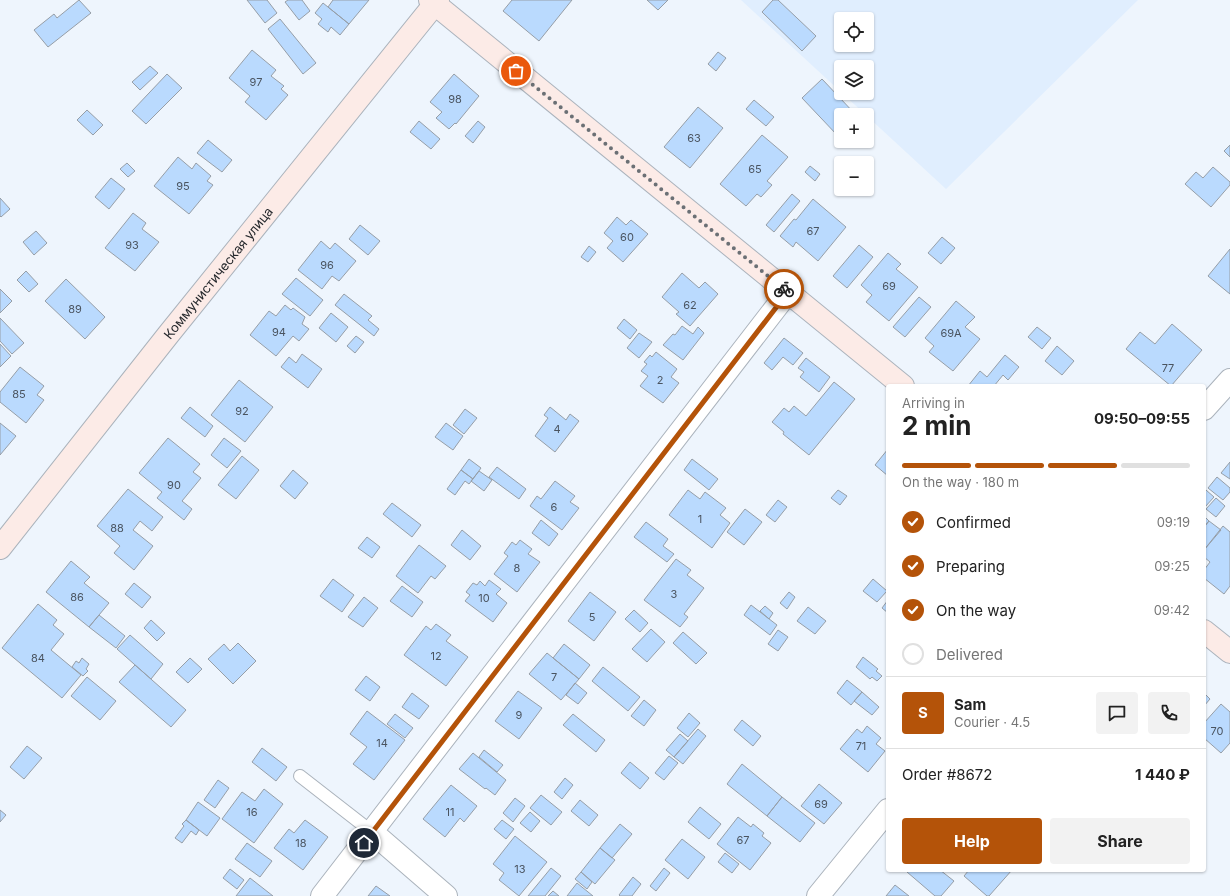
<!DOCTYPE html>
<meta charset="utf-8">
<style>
body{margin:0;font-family:Inter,sans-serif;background:#f2f2f2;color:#222;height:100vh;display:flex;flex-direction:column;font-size:15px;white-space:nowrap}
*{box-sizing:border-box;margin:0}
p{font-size:13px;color:#767676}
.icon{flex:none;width:22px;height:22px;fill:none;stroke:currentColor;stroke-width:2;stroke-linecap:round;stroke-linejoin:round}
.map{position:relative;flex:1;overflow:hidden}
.side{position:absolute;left:886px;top:384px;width:320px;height:488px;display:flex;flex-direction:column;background:#fff;border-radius:4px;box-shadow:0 1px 3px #0004}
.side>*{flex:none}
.tools{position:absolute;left:834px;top:12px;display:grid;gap:8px}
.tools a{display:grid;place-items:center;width:40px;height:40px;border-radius:4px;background:#fff;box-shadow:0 1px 3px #0004;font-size:20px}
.pin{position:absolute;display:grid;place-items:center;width:34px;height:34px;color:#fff;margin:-17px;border:2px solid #fff;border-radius:50%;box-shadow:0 1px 4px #0007}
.courier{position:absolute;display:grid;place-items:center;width:40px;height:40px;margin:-20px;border:3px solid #b45309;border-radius:50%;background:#fff;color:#222;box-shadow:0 1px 5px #0007}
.summary em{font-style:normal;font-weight:700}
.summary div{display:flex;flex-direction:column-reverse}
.summary{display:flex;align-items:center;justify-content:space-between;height:68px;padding:0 16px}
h1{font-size:26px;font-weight:700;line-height:30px}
.bar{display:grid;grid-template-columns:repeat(4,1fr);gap:6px 4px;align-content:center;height:48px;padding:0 16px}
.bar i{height:5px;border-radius:3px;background:#e0e0e0}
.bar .active{background:#b45309}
.bar p{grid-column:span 4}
.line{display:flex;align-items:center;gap:10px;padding:0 16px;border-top:1px solid #e0e0e0}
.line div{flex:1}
.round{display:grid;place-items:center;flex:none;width:42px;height:42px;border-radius:4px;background:#f2f2f2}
ol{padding:0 16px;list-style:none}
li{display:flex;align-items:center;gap:12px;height:44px}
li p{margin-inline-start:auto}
li .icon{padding:4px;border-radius:50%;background:#b45309;color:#fff;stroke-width:4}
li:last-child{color:#767676}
li i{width:22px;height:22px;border:2px solid #e0e0e0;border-radius:50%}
.cta{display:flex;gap:8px;margin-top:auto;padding:8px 16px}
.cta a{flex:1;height:46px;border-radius:4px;background:#b45309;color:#fff;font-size:16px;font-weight:700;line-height:46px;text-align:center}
.cta a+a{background:#f2f2f2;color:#222}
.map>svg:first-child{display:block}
.built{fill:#e0eefe;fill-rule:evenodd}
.building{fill:#badafe;stroke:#969ea7}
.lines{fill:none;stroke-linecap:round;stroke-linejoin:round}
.service-casing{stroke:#abb3bc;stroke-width:14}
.minor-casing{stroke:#abb3bc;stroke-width:24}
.secondary-casing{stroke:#abb3bc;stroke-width:24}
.service{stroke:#fff;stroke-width:12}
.minor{stroke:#fff;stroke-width:22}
.secondary{stroke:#fcebe7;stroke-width:22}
.done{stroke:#6b7075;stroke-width:4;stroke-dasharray:0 7.2}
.route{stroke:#b45309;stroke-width:5}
.labels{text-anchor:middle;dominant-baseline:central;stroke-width:3;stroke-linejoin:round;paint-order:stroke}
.number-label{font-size:11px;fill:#4a5460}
.street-label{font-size:13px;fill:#25282c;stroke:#fff}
</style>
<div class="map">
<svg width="1230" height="896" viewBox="0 0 1230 896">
<rect width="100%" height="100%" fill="#eef5fd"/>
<path class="built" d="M741 0H1138L946 189 842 93H867V67H841V92ZM841 19H867V45H841Z"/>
<path class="building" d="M79 0 91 13 48 47 34 30 54 14 57 18Z
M247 0H267L277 13 265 23Z
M288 0H302L310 11 299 20 285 2Z
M333 0H369L349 24 328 7Z
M512 0H572L539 41 503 11Z
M647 0H668L658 10Z
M773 0H778L816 36 802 51 762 12Z
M323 3 349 24 340 35 331 27 328 32 318 24 322 19 315 13Z
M280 19 316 63 303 74 268 29Z
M252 50 276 70 271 76 284 86 281 89 288 95 266 120 245 102 250 96 229 78Z
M718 52 726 58 716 71 708 64Z
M150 66 158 73 140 90 132 82Z
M167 74 182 88 146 124 132 111Z
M454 74 479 96 456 124 455 123 449 129 436 118 442 112 430 102Z
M822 79 856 115H841V133L838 136 802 98Z
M754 100 774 117 766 126 746 109Z
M698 107 723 128 690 168 664 147Z
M87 110 103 125 93 135 77 120Z
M419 121 440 139 431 149 410 132Z
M478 121 485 127 473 143 465 136Z
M762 135 788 157 767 181 772 185 761 197 757 194 746 206 720 184Z
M208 140 232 160 222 172 197 153Z
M1230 145V157L1224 151Z
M178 157 192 169 196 163 211 176 207 181 213 185 189 214 154 186Z
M127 163 135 171 128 177 120 169Z
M810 166 820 174 815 181 805 172Z
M1213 167 1230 182V185L1211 207 1185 184 1196 172 1203 178Z
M111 178 125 189 109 209 95 197Z
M792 194 800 201 774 232 766 225Z
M0 198 10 209 1 217 0 216Z
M813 199 846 227 818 261 796 242 793 247 780 236 794 219 796 220Z
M133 213 146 223 142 229 159 242 135 271 105 248Z
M617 217 626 225 631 220 648 234 623 262 607 248 613 241 604 233Z
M360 225 380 241 368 255 349 239Z
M36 231 47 243 34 255 23 242Z
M942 237 955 248 941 264 928 253Z
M321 241 330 249 335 243 356 261 339 281 332 276 322 289 298 270Z
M859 245 873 257 847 288 833 276Z
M589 246 596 252 588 262 581 257Z
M1230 249V294L1208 276Z
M888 253 901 264 896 269 918 287 889 321 866 302 872 295 861 285Z
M26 271 38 284 29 292 17 280Z
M682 273 699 288 705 282 718 294 690 326 676 314 679 312 662 297Z
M296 278 323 300 310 316 282 294Z
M66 279 105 317 85 339 45 301Z
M0 289 12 301 0 313Z
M344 294 372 316 368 320 379 329 374 336 335 305Z
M919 297 931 307 905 337 893 327Z
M956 301 975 317 965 327 980 339 953 371 929 352 934 346 925 338Z
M285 305 291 310 293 308 305 317 302 324 309 329 299 341 293 336 276 356 250 335 269 311 276 316Z
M331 313 348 327 336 342 319 328Z
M0 318 24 343 12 354 0 341Z
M624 319 637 330 630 339 617 328Z
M1172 324 1202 350 1171 386 1126 349 1140 332 1155 344Z
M682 326 693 334 698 327 704 333 683 360 663 345 673 334 675 335Z
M1037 327 1051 338 1042 349 1028 337Z
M639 333 652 342 639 358 627 348Z
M356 336 364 342 355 353 347 346Z
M784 338 803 353 793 365 783 357 772 370 764 363Z
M0 344 11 356 0 367Z
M1057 346 1074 361 1062 375 1045 361Z
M656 352 677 369 671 377 679 383 663 403 640 386 648 376 641 371 647 364 644 362 650 355 652 357Z
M302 354 322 369 308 388 281 367 289 357 296 363Z
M1005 355 1019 367 1008 380 1003 375 994 386H968L980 371 987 377Z
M806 358 830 377 819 392 800 377 804 372 798 368Z
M20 367 44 386 37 395 44 400 26 423 0 402V392Z
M239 380 273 407 245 442 211 415Z
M834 382 855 399 809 455 783 434 784 432 772 422 784 408 789 412 794 406 806 416Z
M190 407 213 426 205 437 181 418Z
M550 407 566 420 570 414 579 421 555 452 535 436 548 418 544 415Z
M465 409 477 418 464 434 453 425Z
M0 423 16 436 0 455Z
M446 423 463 436 453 450 435 437Z
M168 438 200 464 193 472 201 478 182 501 192 509 184 520 157 498 162 492 139 473Z
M224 438 241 451 227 468 211 455Z
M888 449V476L875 465Z
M242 456 259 470 236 499 218 485Z
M469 459 481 468 473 479 461 470Z
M692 459 718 479 709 490 684 470Z
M1230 462V479L1221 473Z
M497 467 526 489 519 499 489 477Z
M293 470 308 483 295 499 280 486Z
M461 470 473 479 469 484 465 481 455 495 447 489Z
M479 471 492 480 484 491 471 481Z
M1217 477 1230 488V492L1223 500 1208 488Z
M555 481 575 496 570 502 579 508 562 530 530 506 537 496 541 499Z
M128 489 163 517 152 531 140 521 133 530 153 546 134 570 114 553 120 546 97 526Z
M688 490 700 499 705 492 726 508 720 515 730 523 712 548 669 515Z
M838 490 847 496 840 505 831 498Z
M1206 490 1214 497 1205 507 1204 493Z
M1216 498 1225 506 1216 517 1206 509Z
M778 500 787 507 775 522 766 515Z
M392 503 421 525 412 537 383 514Z
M745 509 762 522 744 545 727 532Z
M1204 516 1209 521 1204 527Z
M541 520 558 534 549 546 532 533Z
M1209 521 1221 530 1204 550V527Z
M646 522 668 539 663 546 674 554 667 562 634 537Z
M1223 526 1230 532V586L1224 594 1204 578V570L1210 562 1204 557V550Z
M462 530 481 546 470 560 451 545Z
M367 537 380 547 372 558 358 548Z
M520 540 532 549 528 554 540 562 517 592 494 574 508 556 504 553 512 542 516 545Z
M419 545 446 566 435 579 431 576 418 593 396 576Z
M676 559 691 570 687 575 704 588 684 614 688 617 680 627 644 600Z
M71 561 90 577 84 583 109 603 89 627 46 592Z
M333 579 354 595 342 612 320 596Z
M873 579 887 591 877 602 863 591Z
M489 580 501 589 496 594 507 603 493 622 465 601 470 595 466 592 473 583 477 585 480 581 485 586Z
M134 583 151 597 142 608 125 594Z
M402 586 423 602 412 617 390 601Z
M590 592 616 612 594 641 568 621Z
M789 592 795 597 787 609 780 603Z
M364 597 378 608 363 627 348 617Z
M888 600V613L882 608Z
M38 604 57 620 53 625 64 634 51 650 81 675 62 698 2 648Z
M751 605 777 625 770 635 744 615Z
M765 606 773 613 769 619 760 611Z
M808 607 826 621 815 634 797 621Z
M634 610 648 623 640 632 625 619Z
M99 615 125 636 116 648 89 627Z
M151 620 165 633 157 641 144 628Z
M436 624 451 635 446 641 468 657 446 686 404 655 426 626 431 630Z
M651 629 665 642 647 662 632 649Z
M778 630 788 637 778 651 768 644Z
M683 632 707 653 696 664 673 643Z
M130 635 163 664 151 679 117 649Z
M238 643 256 661 233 684 208 659 224 644 230 651Z
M564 644 590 665 579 679 553 658Z
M547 653 579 679 561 700 529 674Z
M863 657 878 669 876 671 882 676 877 681 872 677 870 679 856 667Z
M82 658 89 664 86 669 88 671 83 676 72 667 76 661 79 663Z
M190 658 202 669 188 683 176 672Z
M135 665 186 710 171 727 119 682Z
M603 667 640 697 628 711 592 681Z
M366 676 380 687 370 701 355 690Z
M87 677 116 701 100 720 71 696Z
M847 680 862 692 851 705 837 693Z
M575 683 587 693 578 704 566 695Z
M518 691 542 708 519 739 495 721Z
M862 692 879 707 872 715 854 701Z
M412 693 429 706 419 719 402 707Z
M1204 693 1210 699 1204 706Z
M644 700 656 710 644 726 631 716Z
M1221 704 1230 712V743L1221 753 1204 738V723Z
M367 711 405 740 374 780 353 764 367 747 350 734Z
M689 713 700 723 688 737 677 728Z
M395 714 413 728 405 738 387 724Z
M573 714 605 740 596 752 563 725Z
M742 720 761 736 753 746 734 730Z
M867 726 881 738 876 744 885 751 868 772 840 749 857 729 862 733Z
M698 729 706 736 683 764 674 757Z
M680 734 688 741 674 757 666 750Z
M27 746 42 758 24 779 10 767Z
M262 748 287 767 276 781 252 762Z
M484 750 503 765 497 772 479 757Z
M473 753 506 780 495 795 486 788 485 789 459 769Z
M669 756 678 763 664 780 655 773Z
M630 762 649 778 640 789 621 773Z
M742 764 782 797 767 816 727 784Z
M565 778 573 785 562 799 554 792Z
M218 780 229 788 215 808 204 800Z
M819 784 842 803 824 824 801 806Z
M451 785 477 806 464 822 460 818 445 837 423 819Z
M264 789 283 804 254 843 222 819 242 792 255 801Z
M541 795 562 812 551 825 530 808Z
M782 797 815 823 800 842 767 816Z
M515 798 525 806 513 822 503 813Z
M580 800 598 815 589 826 571 811Z
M198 802 220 818 207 836 186 820Z
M700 807 721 824 709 839 688 822Z
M0 810 6 815 0 822Z
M530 812 540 821 531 832 520 823Z
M738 817 751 827 753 824 764 833 762 836 771 843 750 870 717 844Z
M186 820 199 830 196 835 191 831 182 843 175 838 184 826 182 824Z
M305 820 328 837 303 870 274 848 289 829 294 833Z
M502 820 514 829 506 839 494 829Z
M620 824 632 834 612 858 600 848Z
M515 836 547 862 519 896 499 880 504 873 493 864Z
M682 839 705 857 688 879 665 860Z
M247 843 272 861 260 877 235 859Z
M600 848 615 860 595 884 581 872Z
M725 853 739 864 732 873 718 862Z
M551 868 561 876 545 896H528Z
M664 868 670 873 656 891 650 886Z
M230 869 244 880 237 889 223 878Z
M909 870H940L954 881 941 896H935L907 872Z
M969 870H1012L989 896H987L964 876Z
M581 872 592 882 587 889 575 879Z
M633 877 641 884 632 896H620L619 895Z
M250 878 273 896H236Z
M577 883 593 896H567Z
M895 885 909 896H886Z
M376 886 390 896H368Z
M553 891 559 896H548Z"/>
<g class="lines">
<defs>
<path id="service" d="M300 776 372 832"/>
<path id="minor" d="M1204 409 1230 380
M372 832 446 896
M322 896 788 292
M818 896 888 810"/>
<g id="secondary">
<path d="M430 0 903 386"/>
<path id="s1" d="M0 548 168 335 438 0"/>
<path d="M1204 631 1230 652"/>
</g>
</defs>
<use href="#service" class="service-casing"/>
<use href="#minor" class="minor-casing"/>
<use href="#secondary" class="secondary-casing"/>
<use href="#service" class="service"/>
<use href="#minor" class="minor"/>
<use href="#secondary" class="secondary"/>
</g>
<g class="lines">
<path class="done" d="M516 71 784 289"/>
<path class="route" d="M364 843 788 292 784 289"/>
</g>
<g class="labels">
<g class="number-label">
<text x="256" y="82">97</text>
<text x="455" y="99">98</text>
<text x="694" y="138">63</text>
<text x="755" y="169">65</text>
<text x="183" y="186">95</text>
<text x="813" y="231">67</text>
<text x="627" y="237">60</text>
<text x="132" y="245">93</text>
<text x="327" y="265">96</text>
<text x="889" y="286">69</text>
<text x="690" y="305">62</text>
<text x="75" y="309">89</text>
<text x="279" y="332">94</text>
<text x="951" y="333">69А</text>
<text x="1168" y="368">77</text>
<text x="660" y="380">2</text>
<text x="19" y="394">85</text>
<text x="242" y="411">92</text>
<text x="557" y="429">4</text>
<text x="174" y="485">90</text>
<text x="554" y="507">6</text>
<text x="700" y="519">1</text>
<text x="117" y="528">88</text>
<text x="517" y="568">8</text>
<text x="674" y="594">3</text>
<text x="77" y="597">86</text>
<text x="484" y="598">10</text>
<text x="592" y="617">5</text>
<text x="436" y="656">12</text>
<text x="38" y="658">84</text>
<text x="554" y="677">7</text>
<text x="519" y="715">9</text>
<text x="1217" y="731">70</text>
<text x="382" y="743">14</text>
<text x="861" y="746">71</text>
<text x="821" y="804">69</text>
<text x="252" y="812">16</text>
<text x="450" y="812">11</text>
<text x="743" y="840">67</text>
<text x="301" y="843">18</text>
<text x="520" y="869">13</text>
</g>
<g class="street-label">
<text stroke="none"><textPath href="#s1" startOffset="351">Коммунистическая улица</textPath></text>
</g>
</g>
</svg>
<div class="tools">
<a><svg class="icon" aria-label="locate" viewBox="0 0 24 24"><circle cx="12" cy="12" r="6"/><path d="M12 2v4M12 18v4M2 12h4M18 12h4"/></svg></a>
<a><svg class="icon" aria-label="layers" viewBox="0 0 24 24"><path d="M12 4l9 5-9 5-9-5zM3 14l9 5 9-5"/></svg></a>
<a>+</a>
<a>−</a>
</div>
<div class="pin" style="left:516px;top:71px;background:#ea580c"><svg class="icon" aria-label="bag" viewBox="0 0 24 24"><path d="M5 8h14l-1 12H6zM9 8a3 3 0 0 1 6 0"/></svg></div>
<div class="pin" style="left:364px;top:843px;background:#1f2937"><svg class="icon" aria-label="home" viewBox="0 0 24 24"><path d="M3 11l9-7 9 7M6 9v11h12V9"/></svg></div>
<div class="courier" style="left:784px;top:289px"><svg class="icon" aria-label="bike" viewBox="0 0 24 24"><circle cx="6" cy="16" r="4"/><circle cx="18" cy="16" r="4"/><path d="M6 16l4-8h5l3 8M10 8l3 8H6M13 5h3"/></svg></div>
<section class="side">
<div class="summary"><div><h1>2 min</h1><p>Arriving in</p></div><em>09:50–09:55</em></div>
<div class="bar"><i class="active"></i><i class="active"></i><i class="active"></i><i></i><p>On the way · 180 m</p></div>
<ol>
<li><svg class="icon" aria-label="check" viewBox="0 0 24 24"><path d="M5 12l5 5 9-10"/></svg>Confirmed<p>09:19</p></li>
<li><svg class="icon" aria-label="check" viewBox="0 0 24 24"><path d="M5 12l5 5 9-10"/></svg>Preparing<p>09:25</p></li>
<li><svg class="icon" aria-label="check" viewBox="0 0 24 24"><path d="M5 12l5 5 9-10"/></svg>On the way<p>09:42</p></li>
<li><i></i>Delivered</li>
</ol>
<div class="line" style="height:72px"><b class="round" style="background:#b45309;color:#fff">S</b><div><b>Sam</b><p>Courier · 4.5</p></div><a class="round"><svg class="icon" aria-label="chat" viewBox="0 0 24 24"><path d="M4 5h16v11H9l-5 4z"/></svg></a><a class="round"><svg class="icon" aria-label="phone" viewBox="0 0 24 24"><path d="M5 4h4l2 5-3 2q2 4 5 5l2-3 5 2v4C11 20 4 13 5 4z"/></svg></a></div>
<div class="line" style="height:52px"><div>Order #8672</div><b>1 440 ₽</b></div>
<div class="cta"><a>Help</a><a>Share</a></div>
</section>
</div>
